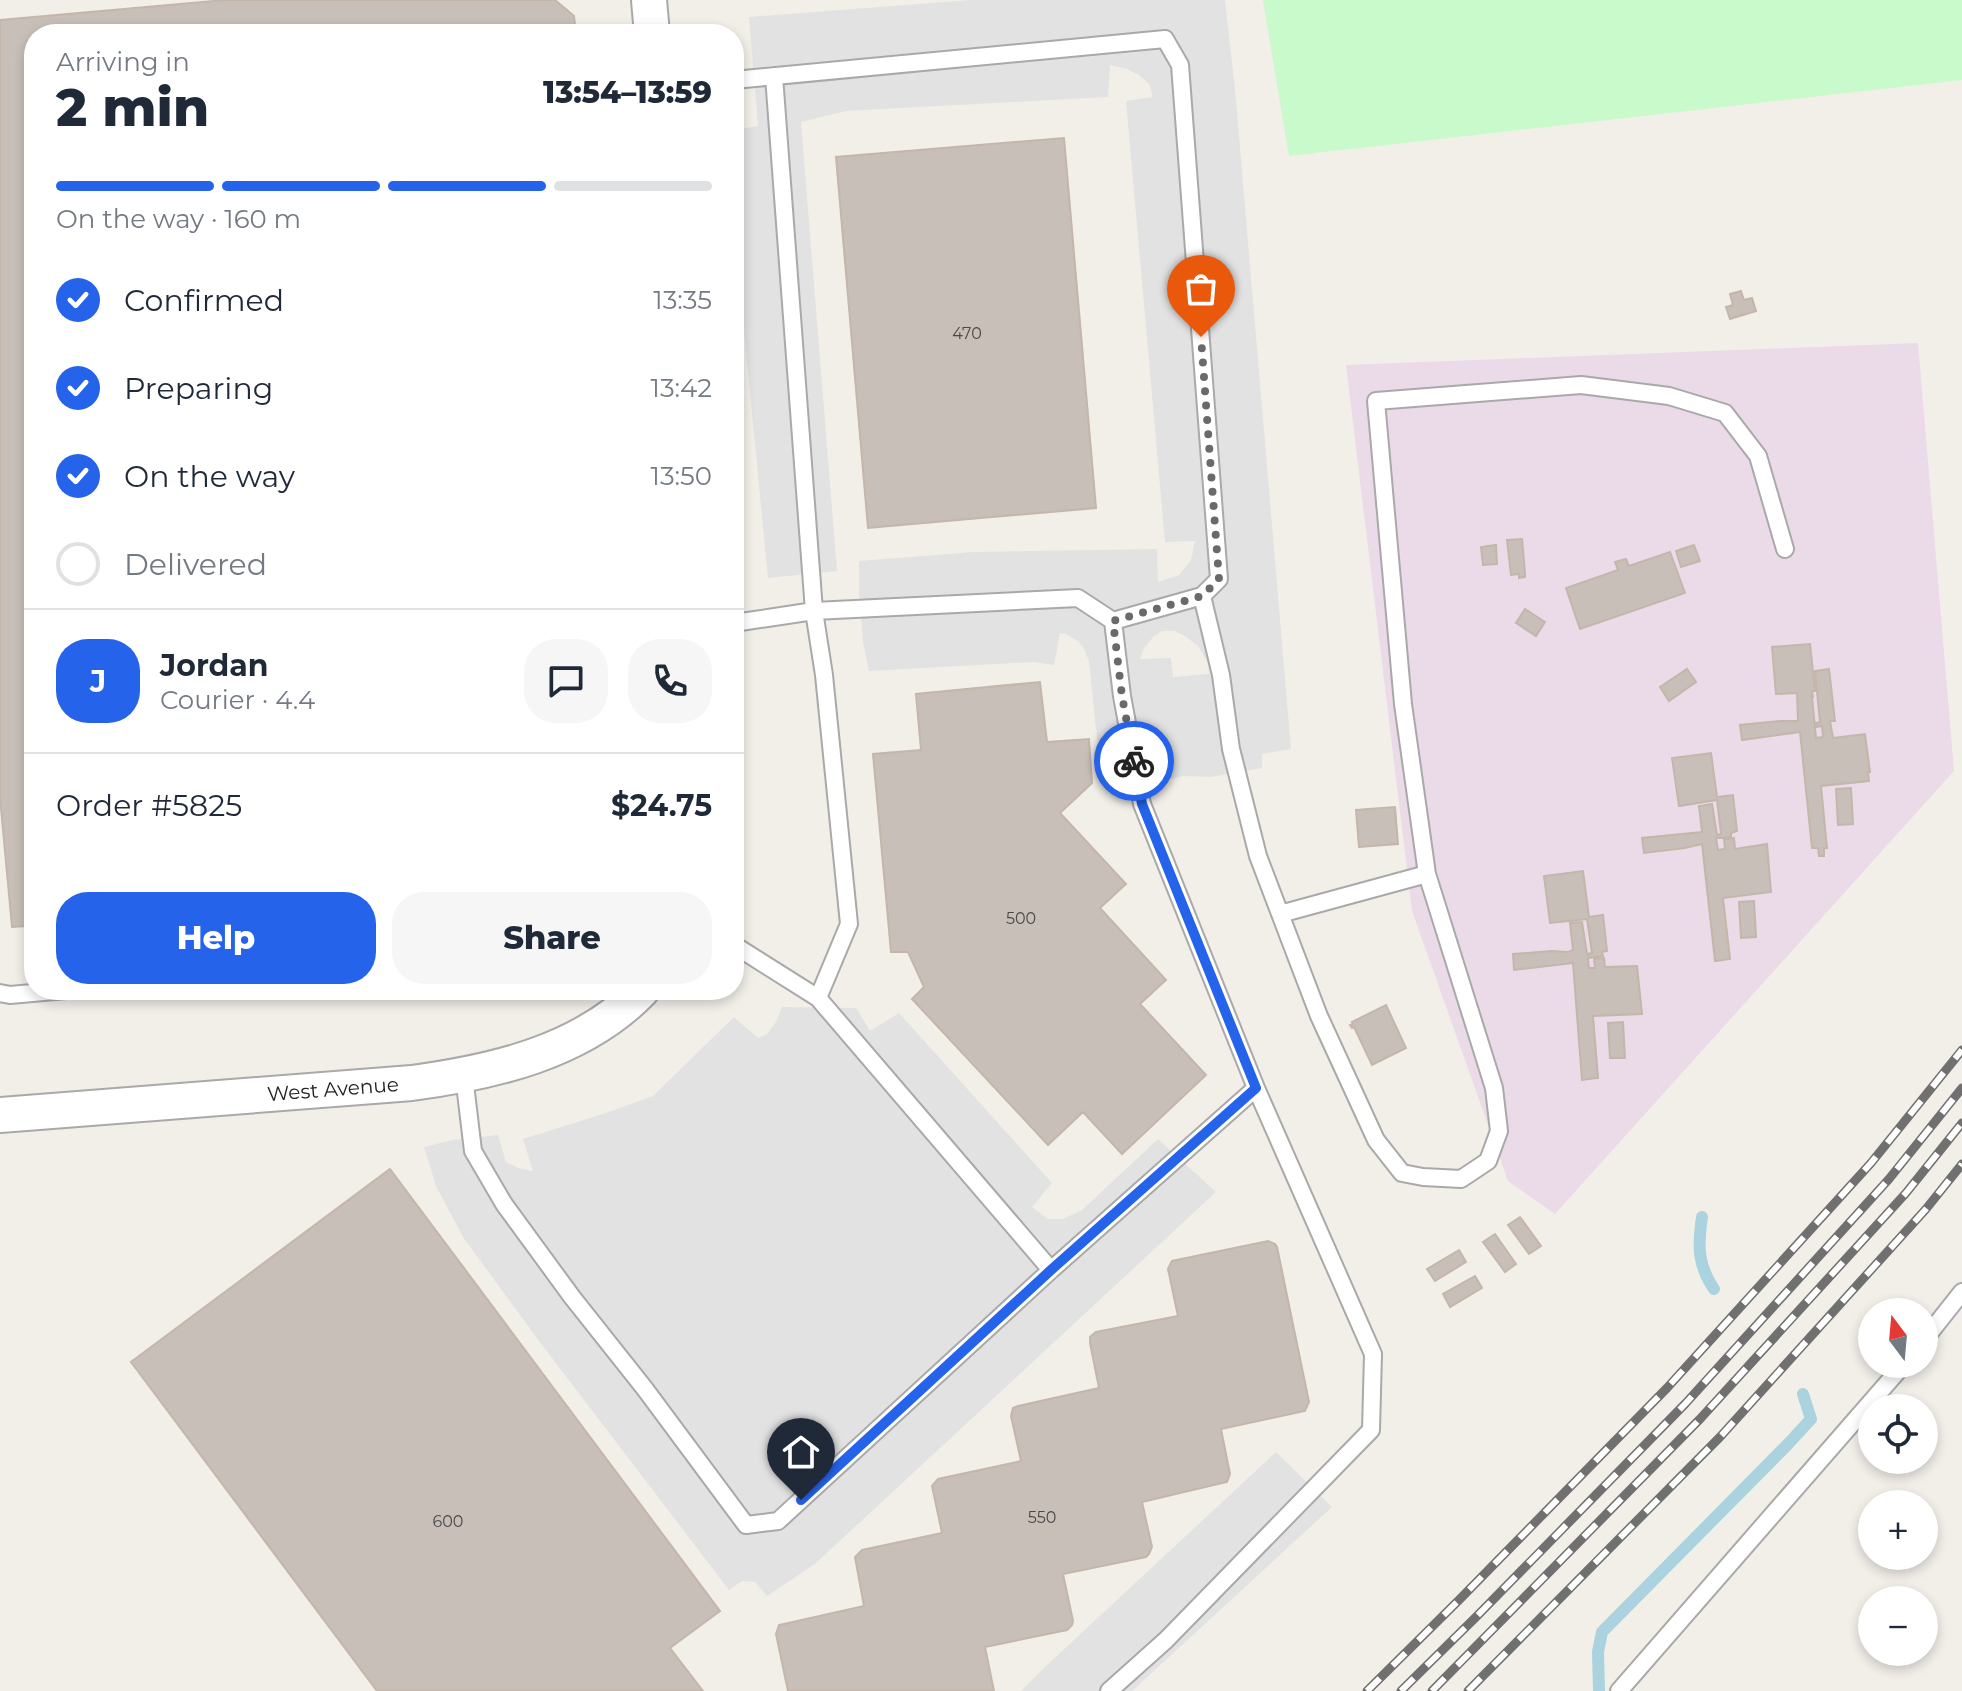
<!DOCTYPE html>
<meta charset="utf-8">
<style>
body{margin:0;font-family:Montserrat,sans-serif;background:#f6f6f7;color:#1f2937;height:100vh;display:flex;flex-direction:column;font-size:30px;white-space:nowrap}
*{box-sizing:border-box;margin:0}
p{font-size:26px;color:#747a83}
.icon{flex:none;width:44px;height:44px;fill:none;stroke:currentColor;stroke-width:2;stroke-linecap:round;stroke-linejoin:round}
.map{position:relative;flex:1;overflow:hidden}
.sheet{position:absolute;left:24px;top:24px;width:720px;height:976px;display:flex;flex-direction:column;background:#fff;border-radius:32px;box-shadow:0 4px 12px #0003}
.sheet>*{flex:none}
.needle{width:52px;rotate:344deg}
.tools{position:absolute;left:1858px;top:1298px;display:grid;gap:16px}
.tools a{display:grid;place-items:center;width:80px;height:80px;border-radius:50%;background:#fff;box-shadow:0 4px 12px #0003;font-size:40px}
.pin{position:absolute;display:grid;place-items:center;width:68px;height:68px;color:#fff;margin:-82px -34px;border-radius:50% 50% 50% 0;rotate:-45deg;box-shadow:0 0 8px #0007}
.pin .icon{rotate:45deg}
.courier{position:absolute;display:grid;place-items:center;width:80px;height:80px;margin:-40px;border:6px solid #2563eb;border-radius:50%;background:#fff;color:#222;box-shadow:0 2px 10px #0007}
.summary em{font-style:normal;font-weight:800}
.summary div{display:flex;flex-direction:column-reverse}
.summary{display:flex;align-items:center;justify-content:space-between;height:136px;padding:0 32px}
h1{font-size:52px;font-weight:800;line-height:60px}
.bar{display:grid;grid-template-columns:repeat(4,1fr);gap:12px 8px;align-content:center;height:96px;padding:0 32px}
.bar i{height:10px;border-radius:6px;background:#e0e1e3}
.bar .on{background:#2563eb}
.bar p{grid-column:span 4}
.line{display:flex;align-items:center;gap:20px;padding:0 32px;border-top:2px solid #e0e1e3}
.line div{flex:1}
.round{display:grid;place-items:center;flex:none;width:84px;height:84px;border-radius:32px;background:#f6f6f7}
ol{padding:0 32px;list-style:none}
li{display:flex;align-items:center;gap:24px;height:88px}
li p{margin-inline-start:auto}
li .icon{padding:8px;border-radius:50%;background:#2563eb;color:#fff;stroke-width:4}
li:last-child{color:#747a83}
li i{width:44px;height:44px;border:4px solid #e0e1e3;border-radius:50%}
.action{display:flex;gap:16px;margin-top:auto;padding:16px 32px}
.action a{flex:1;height:92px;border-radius:32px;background:#2563eb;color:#fff;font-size:32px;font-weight:800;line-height:92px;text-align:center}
.action a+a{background:#f6f6f7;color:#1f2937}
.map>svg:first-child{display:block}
.industrial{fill:#ebdbe8}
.park{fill:#c8facc}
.parking{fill:#e2e2e2;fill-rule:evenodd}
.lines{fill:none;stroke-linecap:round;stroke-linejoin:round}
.stream{stroke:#aad3df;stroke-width:12}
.building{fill:#c7bfb8;stroke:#c4b6ab;stroke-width:2}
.service-casing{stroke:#a9a9a9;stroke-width:20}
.minor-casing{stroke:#a9a9a9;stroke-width:38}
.service{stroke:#fff;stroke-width:16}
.minor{stroke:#fff;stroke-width:34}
.rail-casing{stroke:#707070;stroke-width:9}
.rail{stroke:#fff;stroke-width:6;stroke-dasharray:18;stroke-linecap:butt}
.done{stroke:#6b6a68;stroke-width:8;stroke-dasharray:0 14.4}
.route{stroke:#2563eb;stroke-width:10}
.labels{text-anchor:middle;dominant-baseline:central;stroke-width:8;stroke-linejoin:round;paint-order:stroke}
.number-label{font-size:16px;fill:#4b4948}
.street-label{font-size:20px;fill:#222;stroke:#fff}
</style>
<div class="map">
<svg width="1962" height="1691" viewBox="0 0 1962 1691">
<rect width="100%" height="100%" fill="#f2efe9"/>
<path class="industrial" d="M1918 343 1954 771 1555 1214 1508 1181 1412 911 1346 365Z"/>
<path class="park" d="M1263 0H1962V80L1289 156Z"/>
<path class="parking" d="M971 0H1225L1235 89 1291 749 1262 754V768L1211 777 1183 776 1146 785 1102 786 1089 661 1083 647 1078 641 1066 634 1060 633 1054 665 1034 662 869 671 863 641 859 592V561L974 552 1157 549 1158 582 1179 575 1191 560 1195 541 1165 542 1126 101 1153 97 1149 84 1139 75 1127 69 1110 65 1108 97 846 111 801 122 837 571 768 578 734 228V130L758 126 749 17ZM1162 631H1174L1185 636 1198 646 1208 663 1209 674 1173 677 1171 658 1140 659 1144 648 1154 636Z
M782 1007 856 1008 870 1031 899 1013 1052 1183 1032 1207 1048 1219H1063L1082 1210 1158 1139 1216 1192 816 1563 767 1596 755 1582 742 1581 729 1590 539 1341 463 1237 436 1186 424 1147 453 1140 498 1135 506 1162 518 1168 533 1171 523 1139 603 1114 653 1096 734 1017 758 1038 767 1034 776 1022Z
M1276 1452 1332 1507 1132 1691H1021L1045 1667Z"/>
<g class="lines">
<path class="stream" d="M1702 1217C1698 1245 1697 1264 1714 1289
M1599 1691 1598 1652 1602 1632 1789 1443 1811 1419 1803 1394"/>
</g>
<path class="building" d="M225 0H555L574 16 576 34H34V962L30 963 27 926 12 927 0 797V20Z
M1064 138 1096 508 868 528 836 157Z
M1741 291 1744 300 1752 298 1756 311 1730 319 1726 307 1733 305 1730 294Z
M1522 539 1525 573V577L1519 578V574L1511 575 1507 540Z
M1496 545 1497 564 1483 565 1481 547Z
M1694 545 1700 561 1681 567 1676 551Z
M1670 552 1685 593 1580 629 1566 588 1618 570 1615 562 1626 559 1629 566Z
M1525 609 1545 622 1536 636 1516 623Z
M1810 644 1815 691H1812L1813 697H1812L1816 738 1823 737 1822 726 1816 727V723L1820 722 1815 671 1829 669 1835 721H1830L1833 738 1865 734 1870 772H1868L1869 781 1821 786 1827 848H1824V856H1819L1818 848H1812L1800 732 1742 740 1740 725 1780 721H1798L1797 693 1776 694 1772 647Z
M1687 669 1696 682 1669 701 1660 687Z
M1040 682 1047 742 1089 739 1092 783 1060 813 1126 884 1100 908 1166 980 1140 1004 1206 1075 1122 1154 1083 1112 1048 1145 912 999 924 987 908 952H891L873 754 921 750 916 694Z
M1711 753 1717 797 1733 795 1737 831 1731 833V837L1716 838 1718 850 1725 849 1724 839 1734 838 1735 849 1767 844 1771 892 1723 898 1730 959 1715 961 1702 844 1685 848 1644 853 1642 838 1702 832 1699 806 1712 804 1717 835 1721 834 1717 800 1679 806 1672 758Z
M1851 788 1853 824 1838 825 1836 789Z
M1395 807 1398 844 1359 847 1356 810Z
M1583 871 1589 917 1603 915 1607 951 1602 952 1603 956 1588 958 1589 968H1595L1594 959 1604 958 1605 967 1637 966 1642 1014 1593 1016 1598 1078 1582 1080 1573 963 1514 970 1513 954 1552 951 1568 952 1573 950 1570 923 1582 922 1587 954 1592 953 1587 919 1550 923 1544 876Z
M1754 901 1756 937 1741 938 1739 902Z
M1386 1005 1406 1048 1372 1065 1354 1027 1352 1028 1350 1025 1353 1024 1352 1022Z
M1623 1022 1625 1058H1610L1608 1023Z
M390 1169 720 1611 670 1648 703 1691H377L131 1362Z
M1520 1217 1541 1246 1529 1254 1508 1225Z
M1495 1234 1516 1264 1505 1272 1483 1242Z
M1268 1241 1275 1244 1277 1247 1309 1402 1305 1411 1221 1429 1230 1474 1227 1482 1142 1502 1152 1547 1149 1554 1146 1557 1063 1574 1073 1621 1072 1625 1067 1630 985 1647 994 1691H788L776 1634 779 1625 864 1606 855 1557 862 1550 942 1533 932 1486 938 1479 1021 1461 1011 1416 1013 1408 1018 1406 1099 1388 1090 1343V1337L1096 1332 1178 1316 1168 1269 1172 1261Z
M1459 1250 1466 1262 1435 1281 1427 1269Z
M1475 1276 1482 1288 1450 1307 1443 1294Z"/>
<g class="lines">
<defs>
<path id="service" d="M734 80 1165 39 1180 65 1219 579 1202 596 1113 621
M1202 596 1221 675 1231 749 1258 856 1319 1016 1376 1140 1402 1173 1423 1177 1461 1179 1488 1161 1499 1131 1494 1088 1427 874 1403 704 1376 401 1581 385 1669 396 1725 413 1758 456 1785 549
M734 623 814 611 1078 598 1113 621 1122 696 1142 804 1256 1088 1373 1354 1371 1430 1166 1640 1109 1691
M1280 914 1427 874
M734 945 818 998 849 924 824 675 814 611 774 76
M0 993 10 995 66 990
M818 998 1051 1270 1256 1088
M464 1076 473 1151 504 1204 572 1297 645 1389 746 1525 778 1521 1051 1270
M1924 1340 1962 1292
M1619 1691 1904 1364"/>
<g id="minor">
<path d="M649 0 652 34"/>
<path id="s1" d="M0 1115 412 1083C494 1072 582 1052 642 990"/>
</g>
</defs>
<use href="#service" class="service-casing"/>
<use href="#minor" class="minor-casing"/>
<use href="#service" class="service"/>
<use href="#minor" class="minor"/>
<defs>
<path id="rail" d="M1367 1691 1459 1600 1667 1388 1871 1163 1962 1050
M1401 1691 1476 1617 1685 1404 1889 1179 1962 1088
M1432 1691 1700 1419 1906 1193 1962 1123
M1468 1691 1720 1437 1926 1209 1962 1164"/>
</defs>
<use href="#rail" class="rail-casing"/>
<use href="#rail" class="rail"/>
</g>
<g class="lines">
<path class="done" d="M1134 761 1122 696 1113 621 1202 596 1219 579 1201 337"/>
<path class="route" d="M801 1500 1051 1270 1256 1088 1142 804 1134 761"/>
</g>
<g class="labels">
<g class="number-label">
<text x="967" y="333">470</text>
<text x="1021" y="918">500</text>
<text x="1042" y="1517">550</text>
<text x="448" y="1521">600</text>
</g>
<g class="street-label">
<text stroke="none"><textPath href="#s1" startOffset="334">West Avenue</textPath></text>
</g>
</g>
</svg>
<div class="tools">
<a><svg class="needle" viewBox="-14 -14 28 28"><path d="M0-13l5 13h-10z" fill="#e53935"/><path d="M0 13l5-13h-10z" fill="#747a83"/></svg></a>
<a><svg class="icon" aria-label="locate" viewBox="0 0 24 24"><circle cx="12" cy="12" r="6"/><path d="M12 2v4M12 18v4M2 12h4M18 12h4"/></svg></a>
<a>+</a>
<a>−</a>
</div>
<div class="pin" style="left:1201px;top:337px;background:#ea580c"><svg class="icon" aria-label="bag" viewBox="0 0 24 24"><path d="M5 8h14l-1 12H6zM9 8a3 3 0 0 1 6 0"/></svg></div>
<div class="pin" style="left:801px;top:1500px;background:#1f2937"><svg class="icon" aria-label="home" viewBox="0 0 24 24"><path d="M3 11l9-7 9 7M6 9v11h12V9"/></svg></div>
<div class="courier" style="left:1134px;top:761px"><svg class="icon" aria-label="bike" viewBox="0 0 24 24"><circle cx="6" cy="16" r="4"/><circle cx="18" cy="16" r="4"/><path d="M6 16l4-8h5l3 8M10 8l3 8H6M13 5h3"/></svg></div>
<section class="sheet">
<div class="summary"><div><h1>2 min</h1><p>Arriving in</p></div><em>13:54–13:59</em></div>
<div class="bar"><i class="on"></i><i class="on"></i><i class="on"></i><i></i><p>On the way · 160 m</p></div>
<ol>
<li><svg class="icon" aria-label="check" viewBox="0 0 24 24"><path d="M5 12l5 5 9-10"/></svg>Confirmed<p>13:35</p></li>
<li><svg class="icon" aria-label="check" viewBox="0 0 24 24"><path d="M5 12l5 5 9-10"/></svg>Preparing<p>13:42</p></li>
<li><svg class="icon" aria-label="check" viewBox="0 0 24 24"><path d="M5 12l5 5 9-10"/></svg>On the way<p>13:50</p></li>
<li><i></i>Delivered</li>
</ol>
<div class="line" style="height:144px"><b class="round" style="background:#2563eb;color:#fff">J</b><div><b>Jordan</b><p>Courier · 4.4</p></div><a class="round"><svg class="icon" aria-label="chat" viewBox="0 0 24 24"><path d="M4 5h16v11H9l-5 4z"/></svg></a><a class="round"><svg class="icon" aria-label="phone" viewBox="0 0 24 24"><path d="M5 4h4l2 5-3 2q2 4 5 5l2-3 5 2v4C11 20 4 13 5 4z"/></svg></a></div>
<div class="line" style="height:104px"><div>Order #5825</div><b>$24.75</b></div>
<div class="action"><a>Help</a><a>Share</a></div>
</section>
</div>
